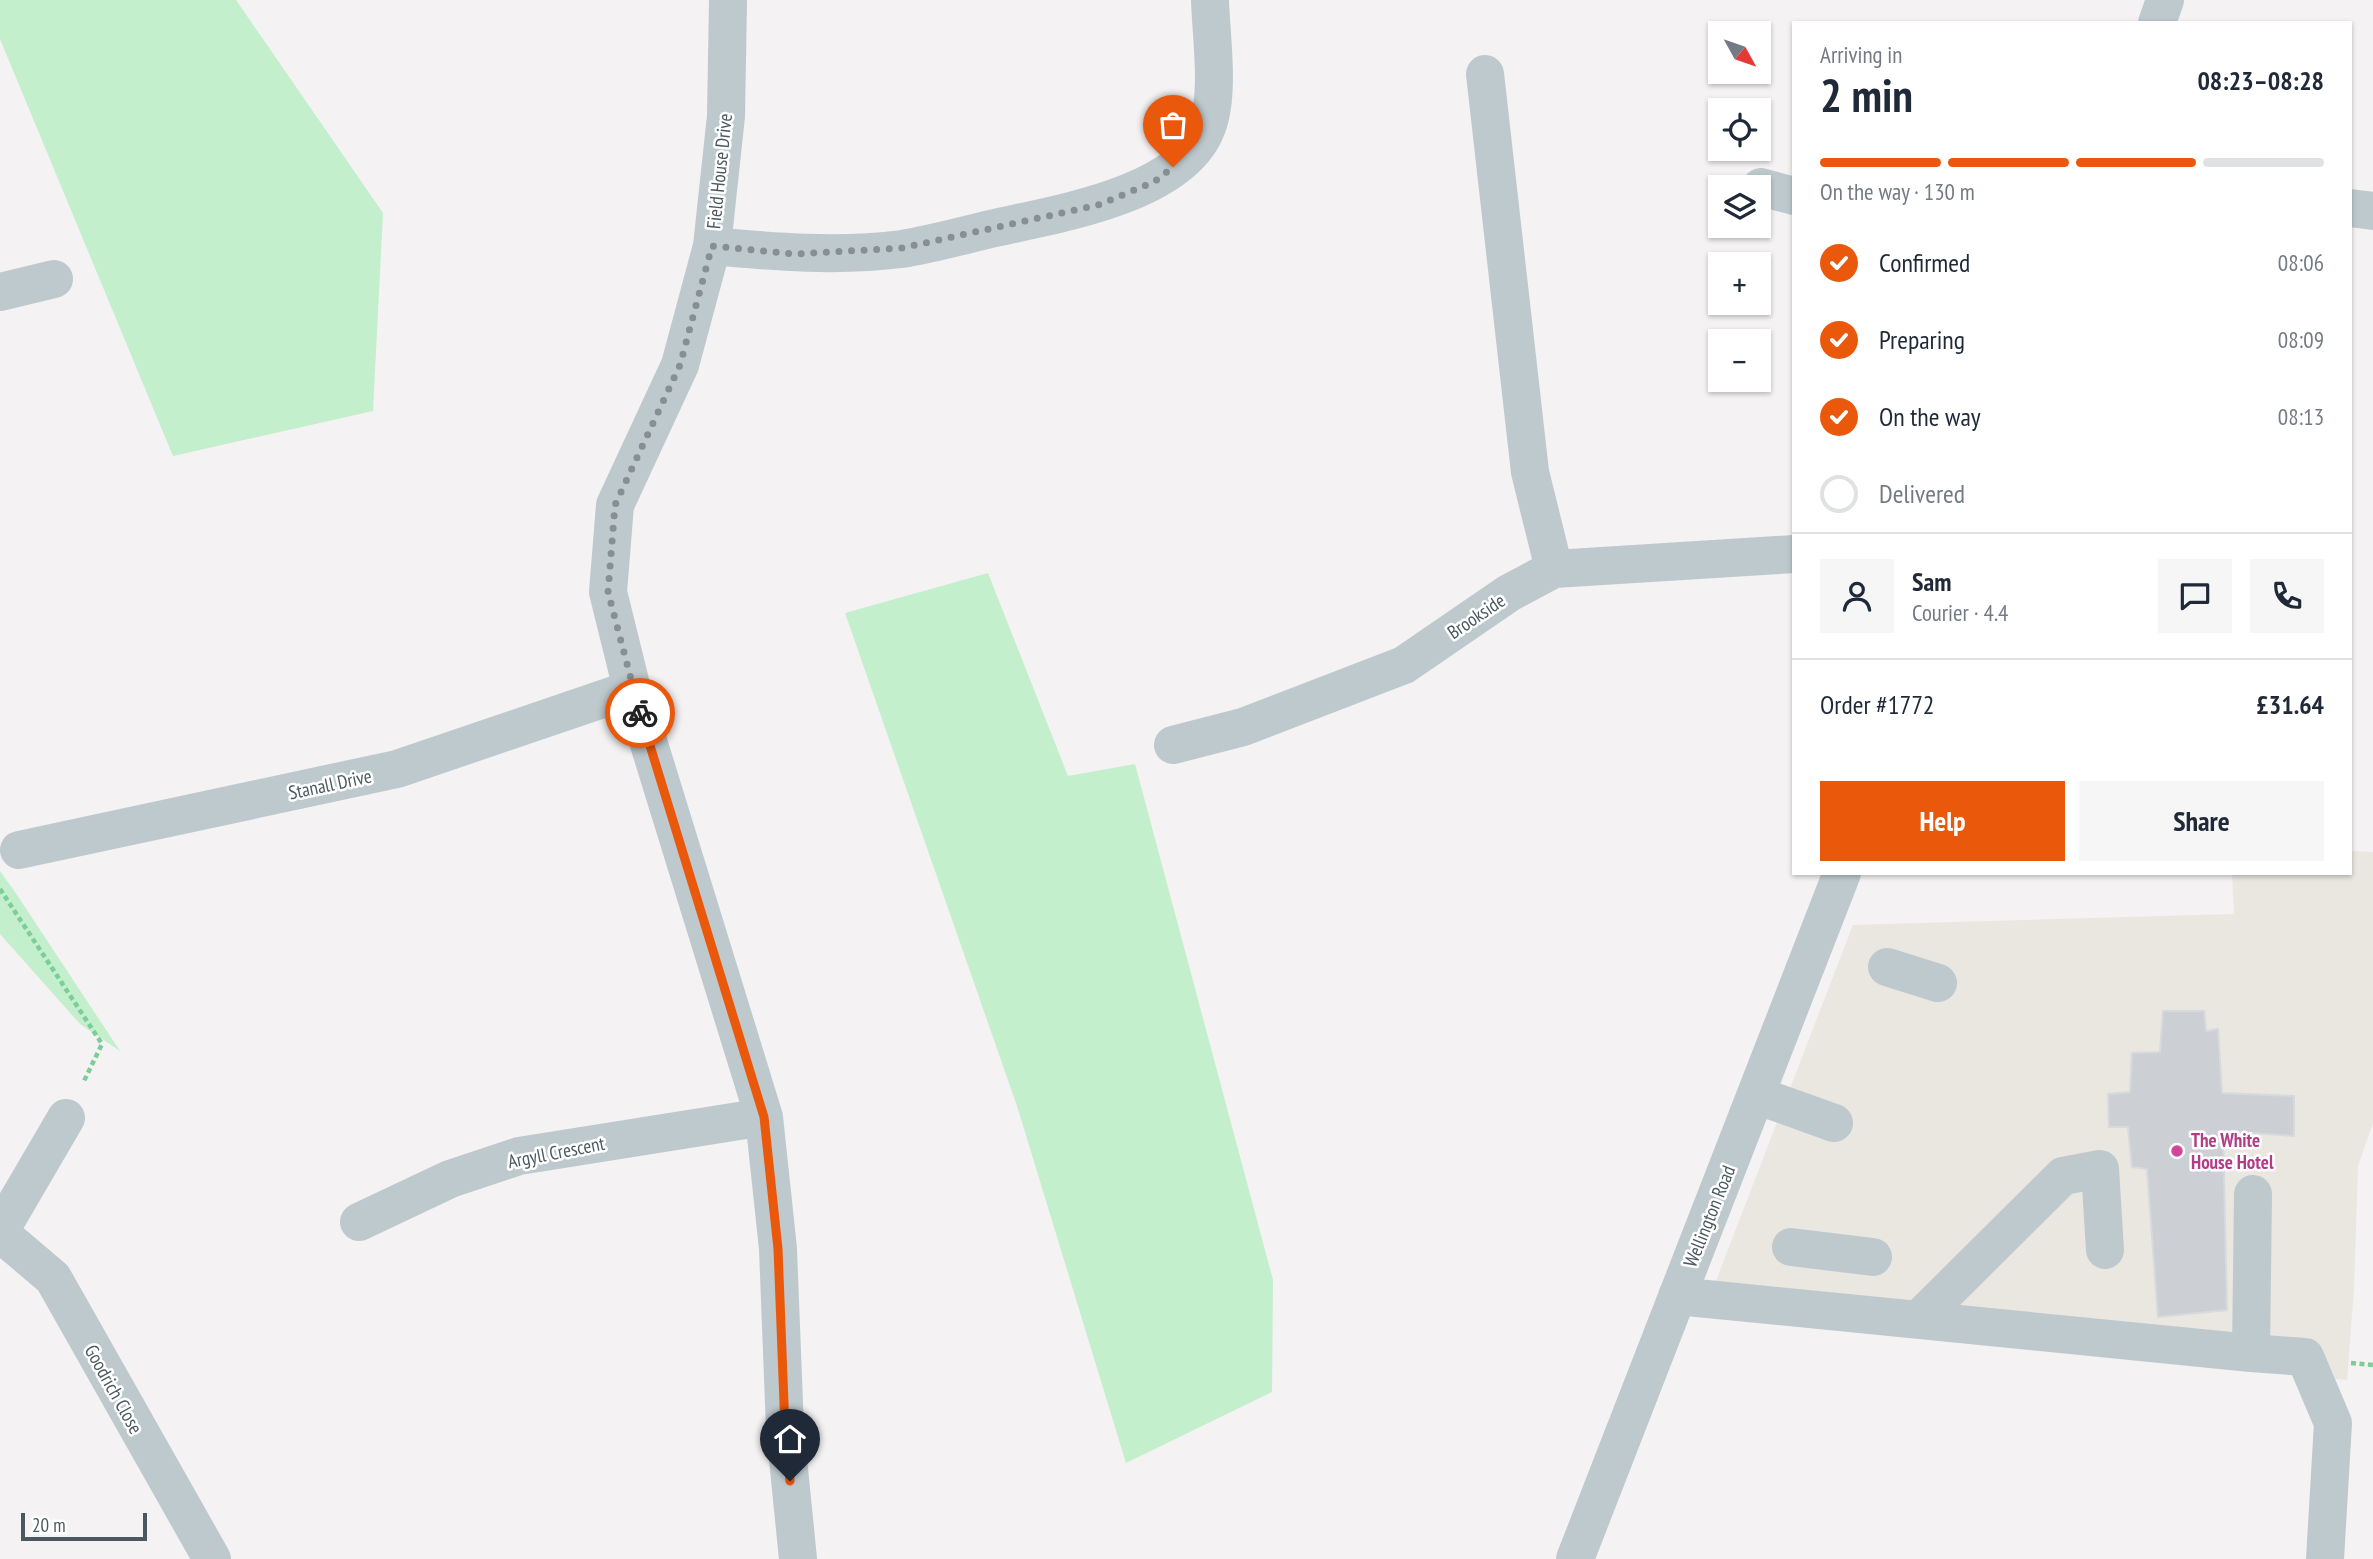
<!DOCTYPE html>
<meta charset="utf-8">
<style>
body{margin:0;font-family:"PT Sans Narrow",sans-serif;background:#f6f6f7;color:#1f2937;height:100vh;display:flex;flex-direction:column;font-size:26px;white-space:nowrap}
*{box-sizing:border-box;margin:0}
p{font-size:23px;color:#747a83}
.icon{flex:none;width:38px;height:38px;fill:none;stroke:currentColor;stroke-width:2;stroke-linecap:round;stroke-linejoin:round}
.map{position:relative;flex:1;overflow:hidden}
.drawer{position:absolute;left:1792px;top:21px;width:560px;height:854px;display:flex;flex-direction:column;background:#fff;border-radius:0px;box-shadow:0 2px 5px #0004}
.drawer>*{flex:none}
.needle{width:46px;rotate:130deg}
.fabs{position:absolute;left:1708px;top:21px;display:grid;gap:14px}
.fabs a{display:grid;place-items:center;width:63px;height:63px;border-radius:0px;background:#fff;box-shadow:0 2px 5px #0004;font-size:35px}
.scale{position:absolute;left:21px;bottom:18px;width:126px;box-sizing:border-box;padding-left:7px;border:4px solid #4a595f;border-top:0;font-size:19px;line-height:24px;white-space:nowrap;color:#4a595f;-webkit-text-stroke:5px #fff;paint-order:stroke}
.pin{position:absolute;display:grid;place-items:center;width:60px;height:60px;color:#fff;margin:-72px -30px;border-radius:50% 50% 50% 0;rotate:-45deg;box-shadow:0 0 7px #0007}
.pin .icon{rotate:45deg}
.courier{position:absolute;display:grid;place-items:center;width:70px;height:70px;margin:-35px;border:5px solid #ea580c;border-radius:50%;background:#fff;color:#222;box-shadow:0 2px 9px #0007}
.headline em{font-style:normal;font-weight:700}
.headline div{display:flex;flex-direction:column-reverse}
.headline{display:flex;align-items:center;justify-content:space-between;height:119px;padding:0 28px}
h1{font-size:46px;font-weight:700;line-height:52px}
.bar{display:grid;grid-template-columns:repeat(4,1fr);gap:10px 7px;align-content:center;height:84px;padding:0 28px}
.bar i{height:9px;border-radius:5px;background:#e0e1e3}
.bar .current{background:#ea580c}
.bar p{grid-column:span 4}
.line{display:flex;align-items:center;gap:18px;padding:0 28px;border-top:2px solid #e0e1e3}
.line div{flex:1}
.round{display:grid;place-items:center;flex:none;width:74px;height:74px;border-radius:0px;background:#f6f6f7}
ol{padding:0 28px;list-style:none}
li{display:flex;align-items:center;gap:21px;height:77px}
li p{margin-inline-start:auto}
li .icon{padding:7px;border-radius:50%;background:#ea580c;color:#fff;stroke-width:4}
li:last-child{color:#747a83}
li i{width:38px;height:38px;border:4px solid #e0e1e3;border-radius:50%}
.action{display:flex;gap:14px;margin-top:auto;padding:14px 28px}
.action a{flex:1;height:80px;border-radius:0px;background:#ea580c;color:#fff;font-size:28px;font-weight:700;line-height:80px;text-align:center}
.action a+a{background:#f6f6f7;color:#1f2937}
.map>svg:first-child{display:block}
.commercial{fill:#eae6e0}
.green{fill:#c3efcd}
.building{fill:#ccd0d4;stroke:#d6d9dd;stroke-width:2}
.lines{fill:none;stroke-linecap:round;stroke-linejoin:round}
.path{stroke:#7ccd98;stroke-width:4.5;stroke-dasharray:5 3.5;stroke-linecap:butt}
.minor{stroke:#bec9ce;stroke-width:38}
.done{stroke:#868f92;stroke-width:7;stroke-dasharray:0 12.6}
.route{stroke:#ea580c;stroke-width:9}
.hotel-dot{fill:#d1479c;stroke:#fff;stroke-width:2.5}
.labels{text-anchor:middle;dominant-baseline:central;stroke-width:5;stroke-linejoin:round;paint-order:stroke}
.street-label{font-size:19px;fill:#4a595f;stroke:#fff}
.hotel-label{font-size:19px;font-weight:bold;fill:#b23c85;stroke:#fff;text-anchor:start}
</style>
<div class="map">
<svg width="2373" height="1559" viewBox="0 0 2373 1559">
<rect width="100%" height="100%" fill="#f4f2f2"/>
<path class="commercial" d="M2350 851 2373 852V1123L2358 1166 2354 1288 2347 1380 1702 1317 1853 925 2234 914 2232 873H2350Z"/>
<path class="green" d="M0 0H236L383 213 373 411 173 456 0 39Z
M988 573 1068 776 1135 764 1273 1280 1272 1392 1126 1463 1017 1106 845 613Z
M0 871 17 895 120 1051 80 1024 0 934Z"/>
<path class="building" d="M2163 1011H2204L2206 1031 2218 1029 2222 1093 2294 1096V1136L2223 1131 2227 1310 2158 1317 2147 1169 2132 1167 2128 1127H2109L2108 1094 2130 1092 2132 1053 2160 1052Z"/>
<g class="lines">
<path class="path" d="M0 889 102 1044 84 1081
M2351 1363 2373 1365"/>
<path class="minor" d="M728 0 726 116 712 246 680 365 615 505 608 592 632 689 764 1117 778 1249 785 1429 798 1559
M2157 23 2165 0
M1485 74 1530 472 1554 569
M1761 187 1794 196
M2350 208 2373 211
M712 246C775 252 839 257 902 249 933 244 964 235 995 228 1057 214 1182 195 1207 127 1220 93 1211 36 1210 0
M0 292 54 279
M1173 745 1243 727 1404 665 1509 593 1554 569 1794 554
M19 850 397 769 632 689
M1887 967 1938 983
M1756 1095 1834 1123
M359 1222 450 1179 519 1156 764 1117
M0 1231 66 1118
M0 1233 53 1278 212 1559
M1791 1247 1873 1257
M1677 1296 2251 1353 2253 1194
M1918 1320 2063 1176 2100 1169 2105 1250
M2251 1353 2305 1357 2333 1423 2325 1559
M1575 1559 1842 873"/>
</g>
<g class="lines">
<path class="done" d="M640 713 608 592 615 505 680 365 712 246 795 254 902 248 1098 205 1154 182 1173 167"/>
<path class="route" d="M640 713 764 1117 778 1249 785 1429 790 1481"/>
</g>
<circle class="hotel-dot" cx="2177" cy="1151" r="7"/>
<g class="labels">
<g class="street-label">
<text transform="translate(719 171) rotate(-84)">Field House Drive</text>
<text transform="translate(1476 616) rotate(-34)">Brookside</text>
<text transform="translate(330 784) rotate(-12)">Stanall Drive</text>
<text transform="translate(556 1152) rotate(-11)">Argyll Crescent</text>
<text transform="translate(1709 1216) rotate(-68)">Wellington Road</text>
<text transform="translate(114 1389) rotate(61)">Goodrich Close</text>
</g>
<g class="hotel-label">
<text x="2191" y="1140">The White<tspan x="2191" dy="22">House Hotel</tspan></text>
</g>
</g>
</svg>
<div class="fabs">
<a><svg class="needle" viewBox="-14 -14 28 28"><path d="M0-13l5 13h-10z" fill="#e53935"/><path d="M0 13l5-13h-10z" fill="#747a83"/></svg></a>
<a><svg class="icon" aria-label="locate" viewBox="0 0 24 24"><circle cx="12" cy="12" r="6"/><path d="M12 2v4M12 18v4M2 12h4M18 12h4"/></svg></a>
<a><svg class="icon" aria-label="layers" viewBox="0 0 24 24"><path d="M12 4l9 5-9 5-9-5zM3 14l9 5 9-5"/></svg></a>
<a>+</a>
<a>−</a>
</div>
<div class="scale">20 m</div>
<div class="pin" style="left:1173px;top:167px;background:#ea580c"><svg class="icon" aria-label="bag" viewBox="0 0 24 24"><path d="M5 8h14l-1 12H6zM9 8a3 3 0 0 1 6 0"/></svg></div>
<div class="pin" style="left:790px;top:1481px;background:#1f2937"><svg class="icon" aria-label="home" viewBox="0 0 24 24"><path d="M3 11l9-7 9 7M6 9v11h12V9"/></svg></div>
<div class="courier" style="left:640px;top:713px"><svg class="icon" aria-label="bike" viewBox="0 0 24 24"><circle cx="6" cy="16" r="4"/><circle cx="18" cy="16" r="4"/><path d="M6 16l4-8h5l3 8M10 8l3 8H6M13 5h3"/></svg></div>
<section class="drawer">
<div class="headline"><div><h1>2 min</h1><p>Arriving in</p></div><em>08:23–08:28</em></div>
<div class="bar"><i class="current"></i><i class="current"></i><i class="current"></i><i></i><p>On the way · 130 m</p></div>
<ol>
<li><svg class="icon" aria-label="check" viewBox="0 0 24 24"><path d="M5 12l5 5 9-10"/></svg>Confirmed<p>08:06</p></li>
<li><svg class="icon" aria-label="check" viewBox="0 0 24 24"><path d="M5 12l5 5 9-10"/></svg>Preparing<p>08:09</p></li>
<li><svg class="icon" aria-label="check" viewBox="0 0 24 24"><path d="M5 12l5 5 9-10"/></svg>On the way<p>08:13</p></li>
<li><i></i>Delivered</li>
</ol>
<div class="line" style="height:126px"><a class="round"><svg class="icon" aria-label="person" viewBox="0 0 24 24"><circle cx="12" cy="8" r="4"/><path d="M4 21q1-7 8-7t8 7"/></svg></a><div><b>Sam</b><p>Courier · 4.4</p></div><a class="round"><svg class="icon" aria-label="chat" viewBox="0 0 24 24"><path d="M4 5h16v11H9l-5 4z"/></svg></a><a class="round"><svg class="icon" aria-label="phone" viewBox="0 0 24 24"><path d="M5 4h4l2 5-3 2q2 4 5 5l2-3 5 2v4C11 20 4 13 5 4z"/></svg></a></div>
<div class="line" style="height:91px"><div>Order #1772</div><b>£31.64</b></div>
<div class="action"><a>Help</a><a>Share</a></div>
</section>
</div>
